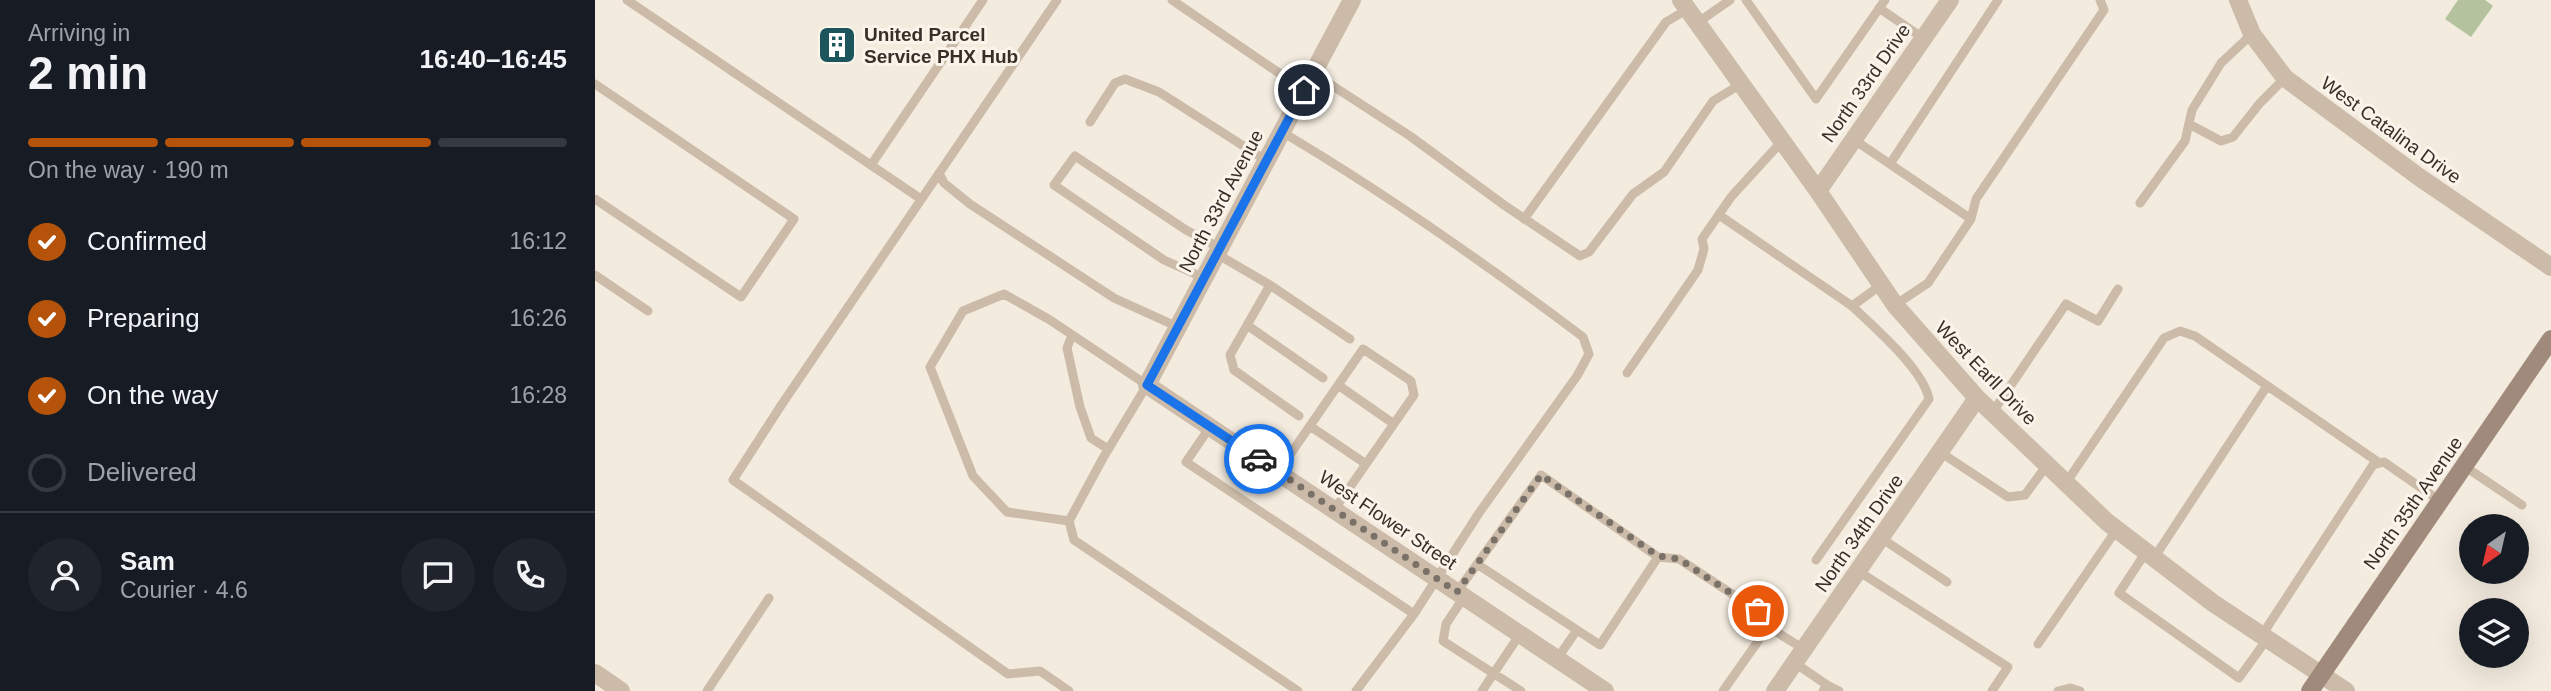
<!DOCTYPE html>
<meta charset="utf-8">
<style>
body{margin:0;font-family:Helvetica,sans-serif;background:#20242c;color:#f1f3f6;height:100vh;display:flex;flex-direction:column;font-size:26px;white-space:nowrap}
*{box-sizing:border-box;margin:0}
p{font-size:23px;color:#9ea1a6}
.icon{flex:none;width:38px;height:38px;fill:none;stroke:currentColor;stroke-width:2;stroke-linecap:round;stroke-linejoin:round}
.map{position:relative;flex:1;overflow:hidden}
.panel{display:flex;flex-direction:column;background:#171b24;width:595px}
.panel>*{flex:none}
.needle{width:46px;rotate:214deg}
.tools{position:absolute;left:1864px;top:514px;display:grid;gap:14px}
.tools a{display:grid;place-items:center;width:70px;height:70px;border-radius:50%;background:#171b24;box-shadow:0 7px 28px #0002;font-size:35px}
.pin{position:absolute;display:grid;place-items:center;width:60px;height:60px;color:#fff;margin:-30px;border:4px solid #fff;border-radius:50%;box-shadow:0 2px 7px #0007}
.courier{position:absolute;display:grid;place-items:center;width:70px;height:70px;margin:-35px;border:5px solid #1a73e8;border-radius:50%;background:#fff;color:#222;box-shadow:0 2px 9px #0007}
.headline em{font-style:normal;font-weight:600}
.headline div{display:flex;flex-direction:column-reverse}
.headline{display:flex;align-items:center;justify-content:space-between;height:119px;padding:0 28px}
h1{font-size:46px;font-weight:600;line-height:52px}
.bar{display:grid;grid-template-columns:repeat(4,1fr);gap:10px 7px;align-content:center;height:84px;padding:0 28px}
.bar i{height:9px;border-radius:5px;background:#363941}
.bar .on{background:#b45309}
.bar p{grid-column:span 4}
.line{display:flex;align-items:center;gap:18px;padding:0 28px;border-top:2px solid #363941}
.line div{flex:1}
.round{display:grid;place-items:center;flex:none;width:74px;height:74px;border-radius:37px;background:#20242c}
ol{padding:0 28px;list-style:none}
li{display:flex;align-items:center;gap:21px;height:77px}
li p{margin-inline-start:auto}
li .icon{padding:7px;border-radius:50%;background:#b45309;color:#fff;stroke-width:4}
li:last-child{color:#9ea1a6}
li i{width:38px;height:38px;border:4px solid #363941;border-radius:50%}
main{display:flex;flex:1;min-height:0}
.map>svg:first-child{display:block}
.green{fill:#b4c39d}
.lines{fill:none;stroke-linecap:round;stroke-linejoin:round}
.service{stroke:#ccbba9;stroke-width:9}
.minor{stroke:#ccbba9;stroke-width:18}
.tertiary{stroke:#ccbba9;stroke-width:18}
.secondary{stroke:#a08a7b;stroke-width:18}
.done{stroke:#7a7168;stroke-width:7;stroke-dasharray:0 12.6}
.route{stroke:#1a73e8;stroke-width:9}
.labels{text-anchor:middle;dominant-baseline:central;stroke-width:6;stroke-linejoin:round;paint-order:stroke}
.poi-label{font-size:19px;font-weight:bold;fill:#392f29;stroke:#fbf4eb;text-anchor:start}
.street-label{font-size:19px;fill:#392f29;stroke:#fbf4eb}
</style>
<main>
<section class="panel">
<div class="headline"><div><h1>2 min</h1><p>Arriving in</p></div><em>16:40–16:45</em></div>
<div class="bar"><i class="on"></i><i class="on"></i><i class="on"></i><i></i><p>On the way · 190 m</p></div>
<ol>
<li><svg class="icon" aria-label="check" viewBox="0 0 24 24"><path d="M5 12l5 5 9-10"/></svg>Confirmed<p>16:12</p></li>
<li><svg class="icon" aria-label="check" viewBox="0 0 24 24"><path d="M5 12l5 5 9-10"/></svg>Preparing<p>16:26</p></li>
<li><svg class="icon" aria-label="check" viewBox="0 0 24 24"><path d="M5 12l5 5 9-10"/></svg>On the way<p>16:28</p></li>
<li><i></i>Delivered</li>
</ol>
<div class="line" style="height:126px"><a class="round"><svg class="icon" aria-label="person" viewBox="0 0 24 24"><circle cx="12" cy="8" r="4"/><path d="M4 21q1-7 8-7t8 7"/></svg></a><div><b>Sam</b><p>Courier · 4.6</p></div><a class="round"><svg class="icon" aria-label="chat" viewBox="0 0 24 24"><path d="M4 5h16v11H9l-5 4z"/></svg></a><a class="round"><svg class="icon" aria-label="phone" viewBox="0 0 24 24"><path d="M5 4h4l2 5-3 2q2 4 5 5l2-3 5 2v4C11 20 4 13 5 4z"/></svg></a></div>
</section>
<div class="map">
<svg width="1956" height="691" viewBox="0 0 1956 691">
<rect width="100%" height="100%" fill="#f3ebde"/>
<path class="green" d="M1863 0H1890L1898 6 1876 37 1850 19Z"/>
<g class="lines">
<path class="service" d="M32 0 326 199
M462 0 187 404 138 480 413 674 445 671 474 691
M577 0 709 90
M1151 0 1221 99 1290 0
M1284 8 1328 38
M1102 23 1135 0
M718 73 815 136 909 205 985 256 994 252 1038 194 1069 172 1118 101 1146 84
M0 84 199 219 146 297 0 199
M495 122 520 83 530 79 564 92 672 161
M1594 124 1626 141 1638 137 1665 103 1690 78
M687 132C792 194 891 264 988 337L994 354 982 376 884 513 819 614
M1258 139 1376 219
M1295 164 1403 0
M276 165 388 0
M344 173 349 183 375 204 519 298 583 327
M1545 203 1590 141 1597 110 1626 63 1657 34
M1124 215 1257 306 1286 285
M929 219 1071 22 1093 9
M622 254 675 285 635 355 639 370 704 416
M0 275 53 311
M609 278 569 260 459 185 480 156 591 230 625 248
M675 285 755 339
M1300 305 1333 283 1376 219 1381 199 1509 10 1505 0
M652 325 728 378
M477 335 472 348 485 407 496 438 513 449
M1032 373 1103 270 1109 249 1107 239 1136 197 1187 141
M743 385 799 424
M1397 413 1471 304 1503 321 1523 289
M715 426 771 464
M615 427 591 462 819 614 761 691
M1345 452 1413 497 1430 495 1452 465
M1869 466 1927 505
M683 472 768 349 816 381 819 395 739 510
M1471 483 1569 338 1585 331 1600 336 1783 462
M474 521 412 512 378 476 335 367 368 311 409 294 455 320 552 385 508 458 474 521 479 540 703 691
M1286 538 1352 582
M1551 552 1524 593 1644 678 1672 639
M1063 557 1084 559 1163 611 1173 627
M1559 558 1672 386
M1221 560 1334 399C1328 369 1280 328 1257 306
M882 564 982 630
M1263 571 1413 667 1397 691
M862 592 946 475 1063 557 1005 645 982 630 962 659
M869 597 851 624 848 641 926 691
M1667 635 1778 465 1789 462 1845 501
M1443 644 1522 529
M1200 663 1232 685 1228 691
M1232 685 1244 691
M112 691 174 598
M887 691 925 634
M1128 691 1173 627 1209 649
M1463 691 1475 688 1485 691"/>
<path class="minor" d="M757 0 552 385 1010 691
M1086 0 1223 191 1300 305 1382 398 1512 522 1618 603 1751 691
M1643 0 1657 34 1690 78 1824 177 1956 267
M1223 191 1355 0
M1180 691 1382 398"/>
<path class="tertiary" d="M0 673 26 691"/>
<path class="secondary" d="M1715 691 1956 339"/>
</g>
<g class="lines">
<path class="done" d="M664 459 862 592 946 475 1063 556 1084 559 1163 611"/>
<path class="route" d="M664 459 552 385 709 90"/>
</g>
<defs>
<symbol id="building-square" viewBox="-11 -11 22 22"><rect x="-9" y="-9" width="18" height="18" rx="4" fill="#1d555c" stroke="#fbf4eb"/><path d="M-4-6H4V6H1V3H-1V6H-4ZM-2.5-4.3h1.7v1.8h-1.7ZM.8-4.3h1.7v1.8H.8ZM-2.5-1h1.7V.8h-1.7ZM.8-1h1.7V.8H.8Z" fill="#fff"/></symbol>
</defs>
<g fill-rule="evenodd">
<use href="#building-square" x="220" y="23" width="44" height="44"/>
</g>
<g class="labels">
<g class="poi-label">
<text x="269" y="34">United Parcel<tspan x="269" dy="22">Service PHX Hub</tspan></text>
</g>
<g class="street-label">
<text transform="translate(1271 83) rotate(-55)">North 33rd Drive</text>
<text transform="translate(1796 130) rotate(36)">West Catalina Drive</text>
<text transform="translate(626 201) rotate(-62)">North 33rd Avenue</text>
<text transform="translate(1391 373) rotate(46)">West Earll Drive</text>
<text transform="translate(1818 503) rotate(-55)">North 35th Avenue</text>
<text transform="translate(793 520) rotate(34)">West Flower Street</text>
<text transform="translate(1264 533) rotate(-55)">North 34th Drive</text>
</g>
</g>
</svg>
<div class="tools">
<a><svg class="needle" viewBox="-14 -14 28 28"><path d="M0-13l5 13h-10z" fill="#e53935"/><path d="M0 13l5-13h-10z" fill="#9ea1a6"/></svg></a>
<a><svg class="icon" aria-label="layers" viewBox="0 0 24 24"><path d="M12 4l9 5-9 5-9-5zM3 14l9 5 9-5"/></svg></a>
</div>
<div class="pin" style="left:1163px;top:611px;background:#ea580c"><svg class="icon" aria-label="bag" viewBox="0 0 24 24"><path d="M5 8h14l-1 12H6zM9 8a3 3 0 0 1 6 0"/></svg></div>
<div class="pin" style="left:709px;top:90px;background:#1f2937"><svg class="icon" aria-label="home" viewBox="0 0 24 24"><path d="M3 11l9-7 9 7M6 9v11h12V9"/></svg></div>
<div class="courier" style="left:664px;top:459px"><svg class="icon" aria-label="car" viewBox="0 0 24 24"><path d="M5 17H2v-5l4-1 3-4h7l3 4 3 1v5h-3M9 17h6M6 11h13"/><circle cx="7" cy="17" r="2"/><circle cx="17" cy="17" r="2"/></svg></div>
</div>
</main>
